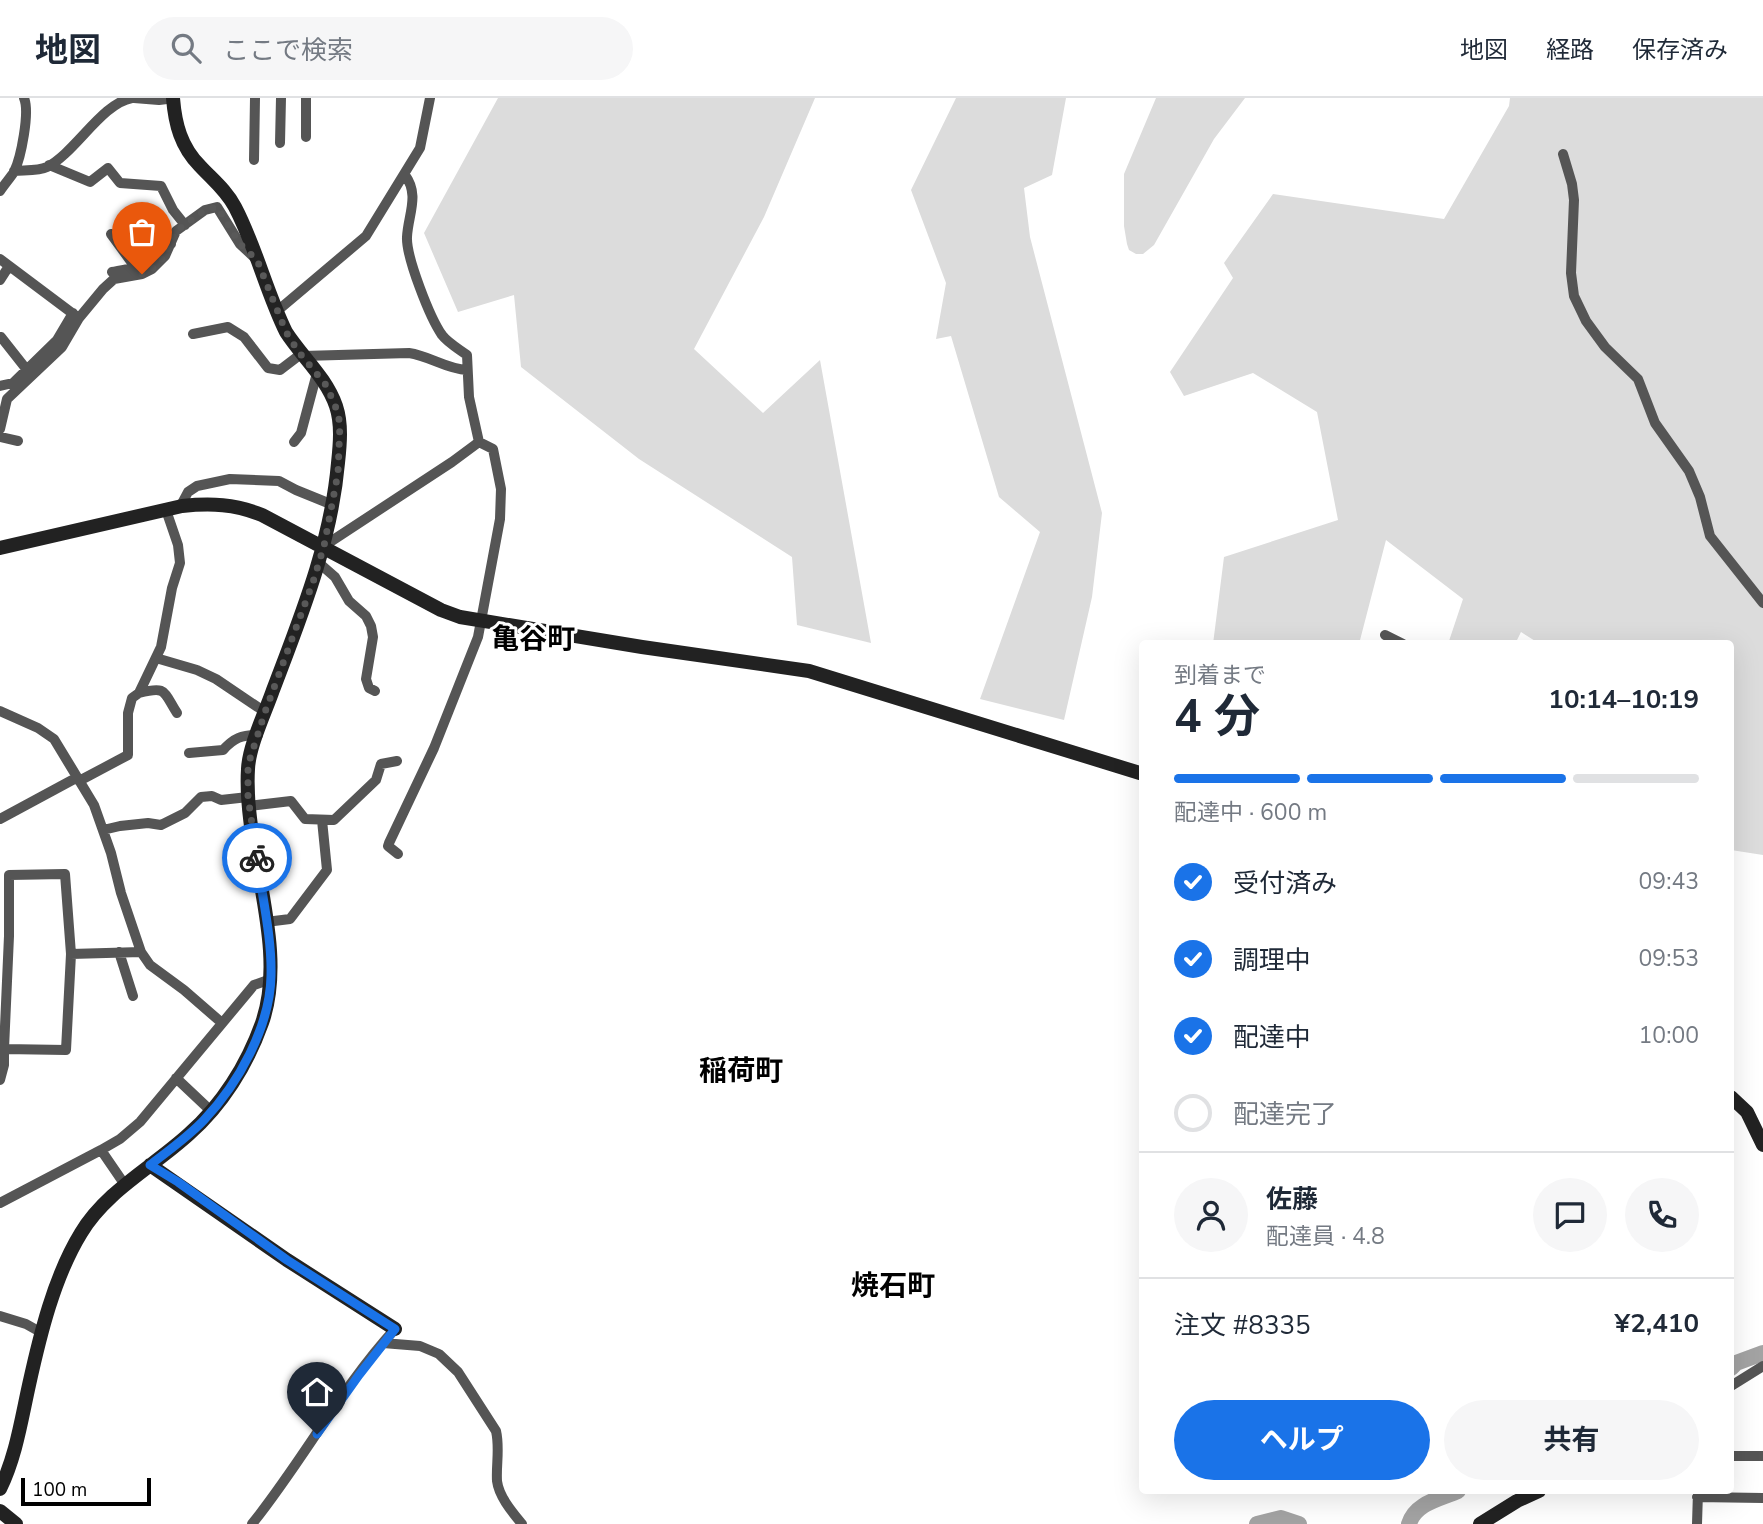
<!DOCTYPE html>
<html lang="ja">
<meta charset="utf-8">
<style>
body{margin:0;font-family:"Nunito Sans","Noto Sans JP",sans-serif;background:#f6f6f7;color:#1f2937;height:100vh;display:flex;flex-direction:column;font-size:26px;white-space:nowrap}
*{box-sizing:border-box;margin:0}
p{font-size:23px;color:#747a83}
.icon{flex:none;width:38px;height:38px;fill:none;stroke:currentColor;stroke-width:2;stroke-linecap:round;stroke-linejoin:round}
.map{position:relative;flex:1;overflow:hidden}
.details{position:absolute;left:1139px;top:542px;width:595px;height:854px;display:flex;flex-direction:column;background:#fff;border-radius:7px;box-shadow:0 7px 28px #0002}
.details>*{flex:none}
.scale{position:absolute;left:21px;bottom:18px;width:130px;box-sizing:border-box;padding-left:7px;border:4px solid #000;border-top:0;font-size:19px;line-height:24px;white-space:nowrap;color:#000;-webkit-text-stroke:5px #fff;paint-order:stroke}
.pin{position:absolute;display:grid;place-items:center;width:60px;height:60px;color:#fff;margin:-72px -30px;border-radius:50% 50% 50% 0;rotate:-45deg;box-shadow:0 0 7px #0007}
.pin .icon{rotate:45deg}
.courier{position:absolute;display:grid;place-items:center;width:70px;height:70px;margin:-35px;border:5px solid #1a73e8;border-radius:50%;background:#fff;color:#222;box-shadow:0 2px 9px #0007}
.summary em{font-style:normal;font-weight:700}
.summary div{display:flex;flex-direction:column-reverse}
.summary{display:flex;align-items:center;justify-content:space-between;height:119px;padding:0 35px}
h1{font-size:46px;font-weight:700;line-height:52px}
.bar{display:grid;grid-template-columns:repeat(4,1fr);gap:10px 7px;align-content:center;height:84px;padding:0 35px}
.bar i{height:9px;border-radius:5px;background:#e0e1e3}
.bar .current{background:#1a73e8}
.bar p{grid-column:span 4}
.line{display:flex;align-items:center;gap:18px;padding:0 35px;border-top:2px solid #e0e1e3}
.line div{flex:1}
.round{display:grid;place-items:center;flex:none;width:74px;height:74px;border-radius:37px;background:#f6f6f7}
ol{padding:0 35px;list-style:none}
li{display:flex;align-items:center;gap:21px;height:77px}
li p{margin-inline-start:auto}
li .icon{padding:7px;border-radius:50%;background:#1a73e8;color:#fff;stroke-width:4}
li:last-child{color:#747a83}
li i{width:38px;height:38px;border:4px solid #e0e1e3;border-radius:50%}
.cta{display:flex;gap:14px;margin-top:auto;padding:14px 35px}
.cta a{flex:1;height:80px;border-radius:42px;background:#1a73e8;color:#fff;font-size:28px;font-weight:700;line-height:80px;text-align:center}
.cta a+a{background:#f6f6f7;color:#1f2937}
header{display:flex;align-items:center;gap:42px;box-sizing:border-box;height:98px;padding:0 35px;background:#fff;border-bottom:2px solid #e0e1e3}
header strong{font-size:33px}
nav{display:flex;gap:38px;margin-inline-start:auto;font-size:24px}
.search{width:490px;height:63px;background:#f6f6f7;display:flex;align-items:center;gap:18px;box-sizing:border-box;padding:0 24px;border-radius:38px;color:#747a83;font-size:26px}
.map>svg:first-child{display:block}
.green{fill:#dcdcdc}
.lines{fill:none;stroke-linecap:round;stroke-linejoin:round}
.river{stroke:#a3a3a3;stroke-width:16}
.street{stroke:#555;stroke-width:10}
.secondary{stroke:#222;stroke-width:14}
.done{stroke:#595959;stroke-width:7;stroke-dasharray:0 12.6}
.route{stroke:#1a73e8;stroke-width:9}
.labels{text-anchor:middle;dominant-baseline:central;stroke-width:6;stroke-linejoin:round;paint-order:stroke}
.quarter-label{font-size:28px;font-weight:bold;fill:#000;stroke:#fff}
</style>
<header>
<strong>地図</strong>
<div class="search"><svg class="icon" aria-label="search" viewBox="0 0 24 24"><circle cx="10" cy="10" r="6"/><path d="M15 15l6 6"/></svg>ここで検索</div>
<nav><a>地図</a><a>経路</a><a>保存済み</a></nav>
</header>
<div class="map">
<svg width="1763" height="1426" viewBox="0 0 1763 1426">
<rect width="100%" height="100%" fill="#fff"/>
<path class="green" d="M498 0H815L764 119 694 251 763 315 820 262 871 545 797 527 792 459 639 361 521 269 514 197 458 214 424 135Z
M956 0H1066L1052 77 1024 90 1030 139 1102 415 1092 499 1064 622 980 601 1040 434 999 399 951 238 936 241 946 185 911 92Z
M1156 0H1245L1214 41 1154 147 1143 156H1136L1129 152 1127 146 1124 128V76Z
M1510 0H1763V757L1731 752V546H1540L1521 534 1515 546H1448L1463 501 1386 442 1359 546H1213L1224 459 1338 422 1317 314 1253 275 1184 298 1170 274 1233 180 1224 165 1273 96 1444 121 1509 8Z"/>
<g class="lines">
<path class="river" d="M1731 1270 1736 1265 1763 1255
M1257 1426 1281 1420 1299 1426
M1409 1426C1415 1405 1440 1401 1458 1393"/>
<path class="street" d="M134 0 159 2 175 0
M306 39V0
M280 45 281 0
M1563 56 1572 86 1574 102 1571 175 1574 198 1586 223 1605 249 1638 281 1655 325 1689 373 1700 399 1710 438 1763 505
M254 62 255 0
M49 67 90 84 108 70 120 85 161 88 173 112 185 127
M14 73C24 72 39 73 47 69 75 55 102 5 132 0
M0 93C4 87 10 80 14 74 21 60 30 14 24 0
M139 121V127L157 153
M111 136 135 169
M0 161 76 218
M112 174C122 172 132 171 141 166 152 160 158 148 171 146
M0 182 9 168
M276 214 366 138 420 50 430 0
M193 236 228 229 244 239 268 270 280 272 301 256
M1 239 27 272
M303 258 409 255C430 258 446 271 467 272
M0 288 13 285 57 242 73 215
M0 331 7 301 62 249 79 220 103 191 114 181 142 176 152 171 165 158 176 133 205 112 217 109 240 146 256 161
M0 339 18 343
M294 344 301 335 317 275
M180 409 188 394 197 388 230 381 279 383 296 392 333 407
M324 448 452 364 479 344
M319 465 335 479 349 503 366 518 371 528 373 539 366 581 369 590 375 593
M1385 537 1403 546
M156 560 197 572 216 581 265 614
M139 595C167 588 163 593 177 615
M0 613 38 630 54 641 94 707 111 755 121 795 141 854 150 867 184 892 222 925
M189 655 223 652C234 640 241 637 258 637
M79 683 128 657V615L132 600 139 595 161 549 172 490 180 465 178 447 166 412
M249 708 291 703 305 721 334 722 376 682 381 666 397 663
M0 721 76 680
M103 732 120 728 148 725 161 727 185 715 201 699 212 698 221 702 248 699
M398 756 388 748 389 745 434 650 478 539 500 421 501 391 493 351 479 344 469 299 467 257C459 251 448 245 442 237 430 220 406 159 407 139 408 117 420 97 405 77
M266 824 290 821 327 772 322 722
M119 854 133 898
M71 856 141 854
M176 980 211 1013
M0 982 4 967V951L9 838V777L65 776 71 856 66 952 4 951
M101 1052 125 1087
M0 1105 101 1052 120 1041 140 1024 254 887 271 881
M0 1218 26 1226 42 1235
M383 1245 420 1248 439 1256 458 1274 496 1333C500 1350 496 1366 497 1383 499 1399 513 1415 522 1426
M1731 1288 1763 1268
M1731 1358H1763
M1697 1399 1763 1400
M252 1426C302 1364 341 1290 395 1231
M1697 1426 1698 1394"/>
<path class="secondary" d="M0 450 182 408C211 405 235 406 262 417L441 512 460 519 642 549 809 573 1143 676
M1731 999 1747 1014 1763 1047
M150 1067 287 1162 395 1231
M0 1391C16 1358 21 1323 29 1287 40 1237 54 1179 81 1135 106 1093 153 1069 189 1036 222 1007 247 967 262 925 289 848 243 752 248 671 249 648 265 615 273 592 301 518 331 445 338 365 340 346 342 326 336 308 326 279 302 259 286 234 266 193 256 149 235 109 226 92 213 82 200 68 181 49 175 26 173 0
M0 1413 16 1426
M1480 1426 1517 1403 1539 1393"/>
</g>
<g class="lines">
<path class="done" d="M142 176 152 171 165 158 176 133 205 112 217 109 240 146 257 162 286 234 298 253 326 287 335 307 340 325 338 375 324 448 313 484 265 614 248 667V699L257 760"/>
<path class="route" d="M257 760C262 799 272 839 271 878 270 929 238 986 204 1022 188 1039 168 1053 150 1067L178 1084 287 1162 395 1231 359 1277 317 1336"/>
</g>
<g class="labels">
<g class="quarter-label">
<text x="533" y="541">亀谷町</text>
<text x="741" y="973">稲荷町</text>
<text x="893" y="1188">焼石町</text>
</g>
</g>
</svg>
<div class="scale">100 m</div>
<div class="pin" style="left:142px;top:176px;background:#ea580c"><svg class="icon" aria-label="bag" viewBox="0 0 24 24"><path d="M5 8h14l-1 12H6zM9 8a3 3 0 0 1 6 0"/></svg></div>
<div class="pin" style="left:317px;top:1336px;background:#1f2937"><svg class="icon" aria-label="home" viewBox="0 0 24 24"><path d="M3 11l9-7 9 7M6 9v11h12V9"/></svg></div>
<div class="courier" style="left:257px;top:760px"><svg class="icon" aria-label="bike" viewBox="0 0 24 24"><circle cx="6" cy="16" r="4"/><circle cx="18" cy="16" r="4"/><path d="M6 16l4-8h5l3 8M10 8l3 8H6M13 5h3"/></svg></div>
<section class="details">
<div class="summary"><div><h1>4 分</h1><p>到着まで</p></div><em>10:14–10:19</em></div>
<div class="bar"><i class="current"></i><i class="current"></i><i class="current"></i><i></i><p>配達中 · 600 m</p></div>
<ol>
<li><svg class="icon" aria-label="check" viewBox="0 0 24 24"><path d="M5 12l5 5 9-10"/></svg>受付済み<p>09:43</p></li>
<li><svg class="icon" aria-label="check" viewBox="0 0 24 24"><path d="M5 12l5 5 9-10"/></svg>調理中<p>09:53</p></li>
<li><svg class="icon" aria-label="check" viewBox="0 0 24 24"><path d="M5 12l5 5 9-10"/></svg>配達中<p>10:00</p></li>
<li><i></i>配達完了</li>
</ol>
<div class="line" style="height:126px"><a class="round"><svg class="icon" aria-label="person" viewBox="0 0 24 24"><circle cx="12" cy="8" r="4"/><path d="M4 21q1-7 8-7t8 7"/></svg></a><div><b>佐藤</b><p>配達員 · 4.8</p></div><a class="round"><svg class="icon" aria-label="chat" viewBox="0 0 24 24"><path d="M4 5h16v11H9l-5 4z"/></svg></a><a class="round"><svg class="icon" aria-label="phone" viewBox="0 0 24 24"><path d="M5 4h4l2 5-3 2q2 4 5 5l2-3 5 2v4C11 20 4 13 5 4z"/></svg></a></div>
<div class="line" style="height:91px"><div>注文 #8335</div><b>¥2,410</b></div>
<div class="cta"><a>ヘルプ</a><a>共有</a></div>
</section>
</div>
